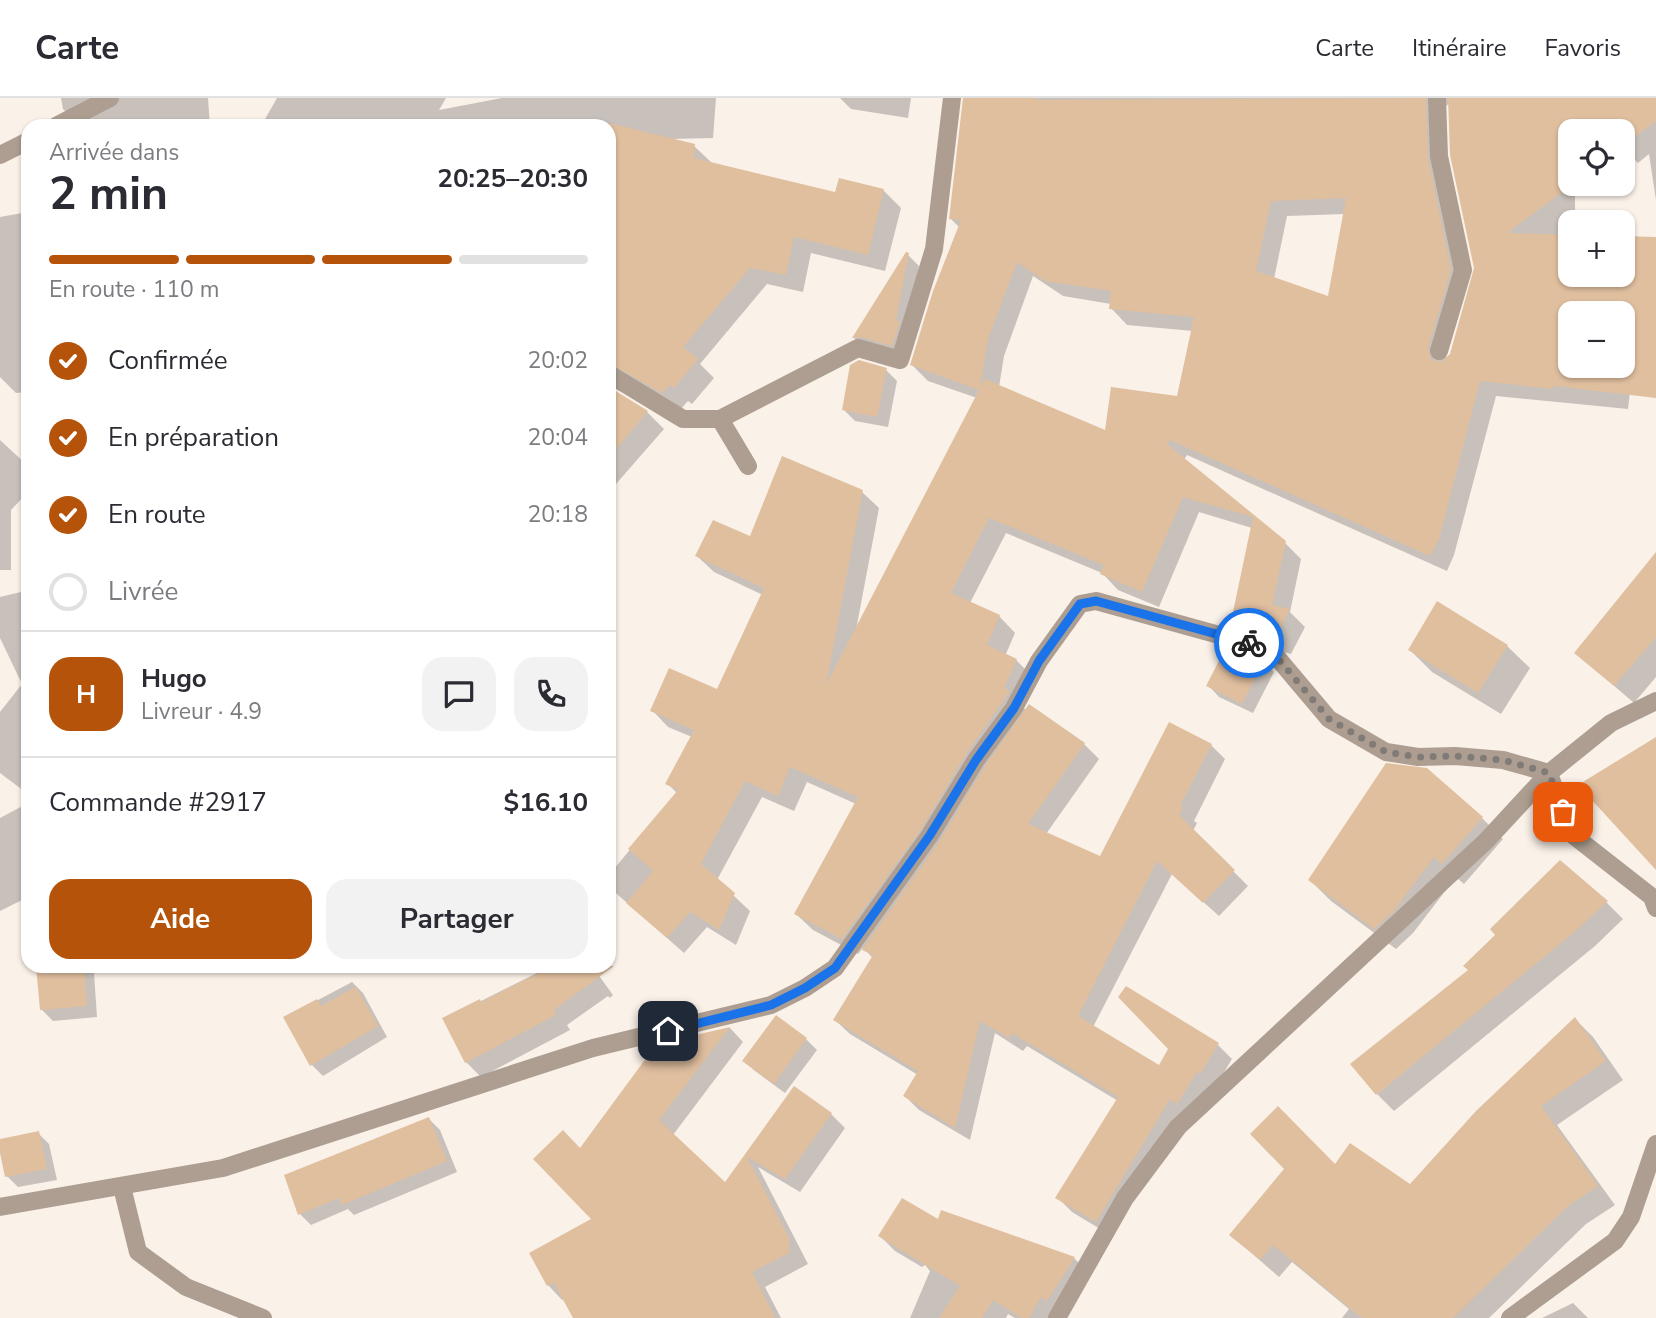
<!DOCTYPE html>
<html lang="fr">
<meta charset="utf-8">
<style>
body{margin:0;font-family:"Nunito Sans",sans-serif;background:#f2f2f3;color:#2b2b33;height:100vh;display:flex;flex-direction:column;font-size:26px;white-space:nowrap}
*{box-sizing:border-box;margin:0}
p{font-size:23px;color:#7c7c81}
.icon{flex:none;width:38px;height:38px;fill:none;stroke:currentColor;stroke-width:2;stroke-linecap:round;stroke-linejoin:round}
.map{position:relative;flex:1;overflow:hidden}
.details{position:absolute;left:21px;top:21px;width:595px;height:854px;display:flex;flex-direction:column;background:#fff;border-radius:21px;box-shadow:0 2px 5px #0004}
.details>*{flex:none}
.controls{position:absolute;left:1558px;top:21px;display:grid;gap:14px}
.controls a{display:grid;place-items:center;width:77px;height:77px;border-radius:14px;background:#fff;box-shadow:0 2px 5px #0004;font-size:35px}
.pin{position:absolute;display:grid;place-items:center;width:60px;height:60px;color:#fff;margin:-30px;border-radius:14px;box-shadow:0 4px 10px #0006}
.courier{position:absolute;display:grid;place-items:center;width:70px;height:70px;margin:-35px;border:5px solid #1a73e8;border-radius:50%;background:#fff;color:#222;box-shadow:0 2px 9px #0007}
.headline em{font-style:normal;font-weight:700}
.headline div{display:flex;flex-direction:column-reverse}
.headline{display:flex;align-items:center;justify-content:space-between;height:119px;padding:0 28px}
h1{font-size:46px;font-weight:700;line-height:52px}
.bar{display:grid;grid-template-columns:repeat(4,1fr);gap:10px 7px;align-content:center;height:84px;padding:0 28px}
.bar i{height:9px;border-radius:5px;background:#e1e1e2}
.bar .active{background:#b45309}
.bar p{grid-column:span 4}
.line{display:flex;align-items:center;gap:18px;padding:0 28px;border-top:2px solid #e1e1e2}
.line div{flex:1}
.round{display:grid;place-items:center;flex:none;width:74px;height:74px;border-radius:21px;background:#f2f2f3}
ol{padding:0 28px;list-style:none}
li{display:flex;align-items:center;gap:21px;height:77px}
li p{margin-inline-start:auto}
li .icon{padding:7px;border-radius:50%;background:#b45309;color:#fff;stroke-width:4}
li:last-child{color:#7c7c81}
li i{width:38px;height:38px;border:4px solid #e1e1e2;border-radius:50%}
.cta{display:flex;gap:14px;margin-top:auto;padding:14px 28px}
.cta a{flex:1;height:80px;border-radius:21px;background:#b45309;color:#fff;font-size:28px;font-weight:700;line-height:80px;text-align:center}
.cta a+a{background:#f2f2f3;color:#2b2b33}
header{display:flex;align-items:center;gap:42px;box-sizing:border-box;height:98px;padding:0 35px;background:#fff;border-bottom:2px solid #e1e1e2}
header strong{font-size:33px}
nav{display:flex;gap:38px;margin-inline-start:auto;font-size:24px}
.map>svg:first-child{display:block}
.shadow{fill:#0003;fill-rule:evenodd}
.building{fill:#e0bf9f;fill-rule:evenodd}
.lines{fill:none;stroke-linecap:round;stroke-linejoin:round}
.minor{stroke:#ad9e91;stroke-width:18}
.done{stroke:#807b77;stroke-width:7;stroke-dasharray:0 12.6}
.route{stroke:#1a73e8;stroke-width:9}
</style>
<header>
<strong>Carte</strong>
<nav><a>Carte</a><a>Itinéraire</a><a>Favoris</a></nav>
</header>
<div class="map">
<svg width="1656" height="1220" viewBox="0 0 1656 1220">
<rect width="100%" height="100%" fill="#faf1e9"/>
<path class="shadow" d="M61 0H208L210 28H80L63 11Z
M277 0H446L439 12 502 0H716L713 40 671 41 694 48 712 65 837 97 840 83 884 93 901 110 885 173 811 155 803 194 767 186 700 266 714 280 692 306 688 303 681 311 617 287 614 295 647 314 664 331 609 394V28H261Z
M840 0H911L908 20 851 11Z
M964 0H1656V102L1649 56 1638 65 1627 54 1622 58V33H1570V86H1585L1575 94V124H1570V177H1622L1656 141V299L1631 285 1628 311 1496 298 1454 457 1447 473 1187 357 1184 362 1285 445 1301 461 1290 514 1305 529 1291 556 1248 544 1232 528 1252 430 1199 414 1159 509 1118 492 1102 475 1006 435 970 505 999 518 1015 535 1005 558 1016 562 1033 579 1020 606 1027 613 1029 609 1084 646 1099 661 1046 736 1101 760 1211 647 1225 661 1194 723 1197 725 1193 733 1248 788 1219 818 1172 776 1093 929 1159 970 1170 951 1126 891 1218 947 1232 961 1215 989 1184 1014 1110 1137 1072 1114 1057 1099 1118 1003 1027 948 1023 953 995 935 970 1042 919 1012 905 998 918 977 850 936 835 922 873 860 863 850 858 856 813 832 796 816 856 706 807 684 794 713 762 699 717 782 750 813 736 847 707 829 684 855 609 789V777L677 695 668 686 692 639 668 629 652 612 718 593 763 497 714 474 697 458 751 441 862 394 879 410 856 532 977 300 928 283 912 267 960 130 951 121ZM1450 6 1476 170 1451 258 1445 263 1467 189 1441 17 1447 7ZM1345 116 1329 201 1274 181 1287 118ZM1033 178 1063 198 1111 206V210L1127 227 1193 233 1178 300 1106 334 999 289 1004 258ZM1570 215H1622V268H1570Z
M28 114V294L16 295 0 279V119Z
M907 156 919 168 903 258 865 251 854 240Z
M886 272 897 283 888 329 855 323 844 312Z
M0 342 28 368V394L11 412V472H0Z
M1656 456V579L1634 605 1576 555Z
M25 493 28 495V696L0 675V614L22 586 0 540V499Z
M1438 506 1507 548 1530 570 1501 616 1432 574 1410 552Z
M1263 563 1274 574 1253 615 1219 599 1209 588Z
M28 705V799L0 813V720Z
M1482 720 1503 741 1464 786 1456 779 1413 835 1396 851 1331 803 1310 782Z
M1606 804 1623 821 1595 848 1394 1013 1377 996Z
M38 868H87L94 875 97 919 53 923 42 912Z
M551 868H592L613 897 610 900 608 898 567 927 570 932 481 979 466 964 445 921Z
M352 884 363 895 387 939 323 978 312 967 286 919Z
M1575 921 1593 939 1623 982 1557 1027 1615 1107 1586 1126 1489 1220H1342L1349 1211 1292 1164 1279 1179 1231 1137 1335 1069 1410 1089Z
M730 930 743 944 673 1037 726 1086 795 990 831 1016 845 1030 800 1094 758 1069 808 1166 765 1189 781 1220H575L564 1201 562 1202 548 1187 594 1121 581 1052 667 959 688 941Z
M806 941 817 952 785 995 755 973 744 963Z
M429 1021 440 1032 457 1074 354 1117 348 1111 311 1127 300 1116Z
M38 1035 49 1046 57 1082 18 1089 7 1078 0 1043Z
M948 1130 1074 1160 1089 1175 1052 1220H1015L1008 1216 1006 1220H910L930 1173 925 1167 922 1169 895 1153 880 1138Z
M1573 1205 1588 1220H1542Z"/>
<path class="building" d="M963 0H1036V2L1426 0 1428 60 1451 172 1428 250 1431 261 1441 264 1450 256 1474 170 1450 57 1448 0H1656V23L1622 49V33H1570V86H1573L1507 135 1570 137V177H1622V138L1656 139V300L1554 288 1552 291 1480 283 1439 441 1430 458 1170 342 1167 346 1286 443 1272 507 1290 511 1275 541 1230 528 1253 419 1183 399 1142 494 1100 476 1104 467 989 420 951 495 1000 517 987 547 1017 561 1004 590 1010 593 966 656 921 731 842 841 794 816 858 699 790 669 778 698 745 683 701 766 735 795 719 832 690 814 667 840 626 805 653 773 628 751 678 692 665 686 694 632 650 613 669 570 717 591 764 490 695 458 713 422 750 438 782 358 863 392 826 587 979 292 910 267 933 193 961 122 949 121ZM1346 100 1328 198 1256 173 1271 103ZM1017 164 1045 183 1111 193 1109 211 1194 219 1177 298 1111 289 1105 332 985 281 980 289 988 241ZM1570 215H1622V268H1570Z
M609 25 695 46 694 60 835 94 839 80 884 91 868 157 794 139 786 177 750 170 683 249 698 261 674 290 670 287 662 295 609 265Z
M906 154 909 155 896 222 900 224 892 248 861 239 852 240Z
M859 262 887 270 877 319 842 312 850 267Z
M609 289 648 313 609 360Z
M1656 454V539L1614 588 1574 555Z
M1437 503 1508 547 1478 595 1408 552Z
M1225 551 1264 562 1242 606 1206 588Z
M1029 606 1085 645 1028 726 1100 758 1169 624 1212 646 1180 708 1183 710 1179 717 1235 772 1203 805 1157 763 1078 918 1159 967 1168 951 1118 899 1126 888 1219 945 1200 976 1197 974 1177 1006 1170 1001 1096 1124 1055 1100 1118 999 1012 935 1009 940 980 923 955 1030 903 998 918 973 833 922 873 857 862 852 939 744 985 668Z
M1656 639V772L1578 687Z
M1386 665 1427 670 1483 719 1442 766 1434 759 1393 814 1374 831 1308 782Z
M1560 762 1608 803 1578 831 1376 997 1350 966 1468 872 1463 868 1495 837 1490 831Z
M36 868H84L87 908 40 912Z
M552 868H614L554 912 556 917 465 965 442 920 480 901 481 904Z
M356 889 378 928 310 968 283 919 317 901 321 908Z
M776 917 807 940 774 986 742 963Z
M1575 919 1606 963 1541 1008 1598 1088 1568 1108 1453 1220H1362L1273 1147 1260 1162 1229 1137 1284 1071 1250 1036 1278 1008 1335 1066 1350 1045 1410 1086 1476 1013Z
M730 929 659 1022 725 1084 794 988 832 1015 785 1081 747 1059 789 1140V1155L752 1174 775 1220H573L554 1185 547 1188 529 1155 591 1121 533 1061 563 1032 580 1050 655 948 667 957 687 939Z
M429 1019 447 1063 342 1107 339 1100 298 1117 284 1077Z
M39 1033 47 1071 5 1079 0 1055V1041Z
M902 1100 938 1121 941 1112 1075 1159 1047 1203 1041 1199 1029 1220H1022L993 1202 982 1220H939L960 1188 878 1138Z"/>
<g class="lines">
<path class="minor" d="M1437 0 1439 58 1463 172 1439 253
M56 28 110 0
M0 57 28 43
M609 276 683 321H720L748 368
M720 321 858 250 900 262 934 151 952 0
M122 1089 138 1154 186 1189 263 1220
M0 1109 223 1070 593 950 771 907 805 890 835 870 930 737 976 662 1014 610 1039 563 1080 506 1096 503 1270 551 1329 621 1386 654 1418 659 1455 658 1503 662 1549 675 1569 734 1652 799 1656 810
M1057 1220 1125 1100 1178 1029 1486 743 1549 675 1611 625 1656 603
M1510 1220 1615 1143 1631 1119 1656 1046"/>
</g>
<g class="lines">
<path class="done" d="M1249 545 1270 551 1329 621 1386 654 1418 659 1455 658 1503 662 1549 675 1563 714"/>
<path class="route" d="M668 933 771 907 805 890 835 870 930 737 976 662 1014 610 1039 563 1080 506 1096 503 1249 545"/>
</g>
</svg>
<div class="controls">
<a><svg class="icon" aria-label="locate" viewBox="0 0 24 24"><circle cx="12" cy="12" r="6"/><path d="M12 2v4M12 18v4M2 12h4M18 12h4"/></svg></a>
<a>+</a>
<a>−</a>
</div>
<div class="pin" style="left:1563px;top:714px;background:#ea580c"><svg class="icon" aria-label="bag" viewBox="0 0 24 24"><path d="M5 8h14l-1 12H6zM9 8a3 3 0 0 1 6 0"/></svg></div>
<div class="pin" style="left:668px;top:933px;background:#1f2937"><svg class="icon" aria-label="home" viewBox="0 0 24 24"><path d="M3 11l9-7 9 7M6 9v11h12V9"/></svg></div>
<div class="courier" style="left:1249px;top:545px"><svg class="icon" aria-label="bike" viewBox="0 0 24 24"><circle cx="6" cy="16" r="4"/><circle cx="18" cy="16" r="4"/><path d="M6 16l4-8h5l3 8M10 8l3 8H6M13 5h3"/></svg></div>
<section class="details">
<div class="headline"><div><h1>2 min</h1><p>Arrivée dans</p></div><em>20:25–20:30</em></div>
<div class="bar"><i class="active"></i><i class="active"></i><i class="active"></i><i></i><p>En route · 110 m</p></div>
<ol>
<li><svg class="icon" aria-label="check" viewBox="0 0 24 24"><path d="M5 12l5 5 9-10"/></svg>Confirmée<p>20:02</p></li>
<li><svg class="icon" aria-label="check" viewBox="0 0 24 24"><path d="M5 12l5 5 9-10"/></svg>En préparation<p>20:04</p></li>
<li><svg class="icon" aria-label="check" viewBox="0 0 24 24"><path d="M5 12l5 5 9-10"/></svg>En route<p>20:18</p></li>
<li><i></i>Livrée</li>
</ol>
<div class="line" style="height:126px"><b class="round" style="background:#b45309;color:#fff">H</b><div><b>Hugo</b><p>Livreur · 4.9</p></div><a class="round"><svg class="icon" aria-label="chat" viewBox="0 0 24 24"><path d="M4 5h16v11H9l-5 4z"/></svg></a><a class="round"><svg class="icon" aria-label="phone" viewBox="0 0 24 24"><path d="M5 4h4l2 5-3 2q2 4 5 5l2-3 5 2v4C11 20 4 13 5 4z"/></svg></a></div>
<div class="line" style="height:91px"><div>Commande #2917</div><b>$16.10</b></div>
<div class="cta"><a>Aide</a><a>Partager</a></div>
</section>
</div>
